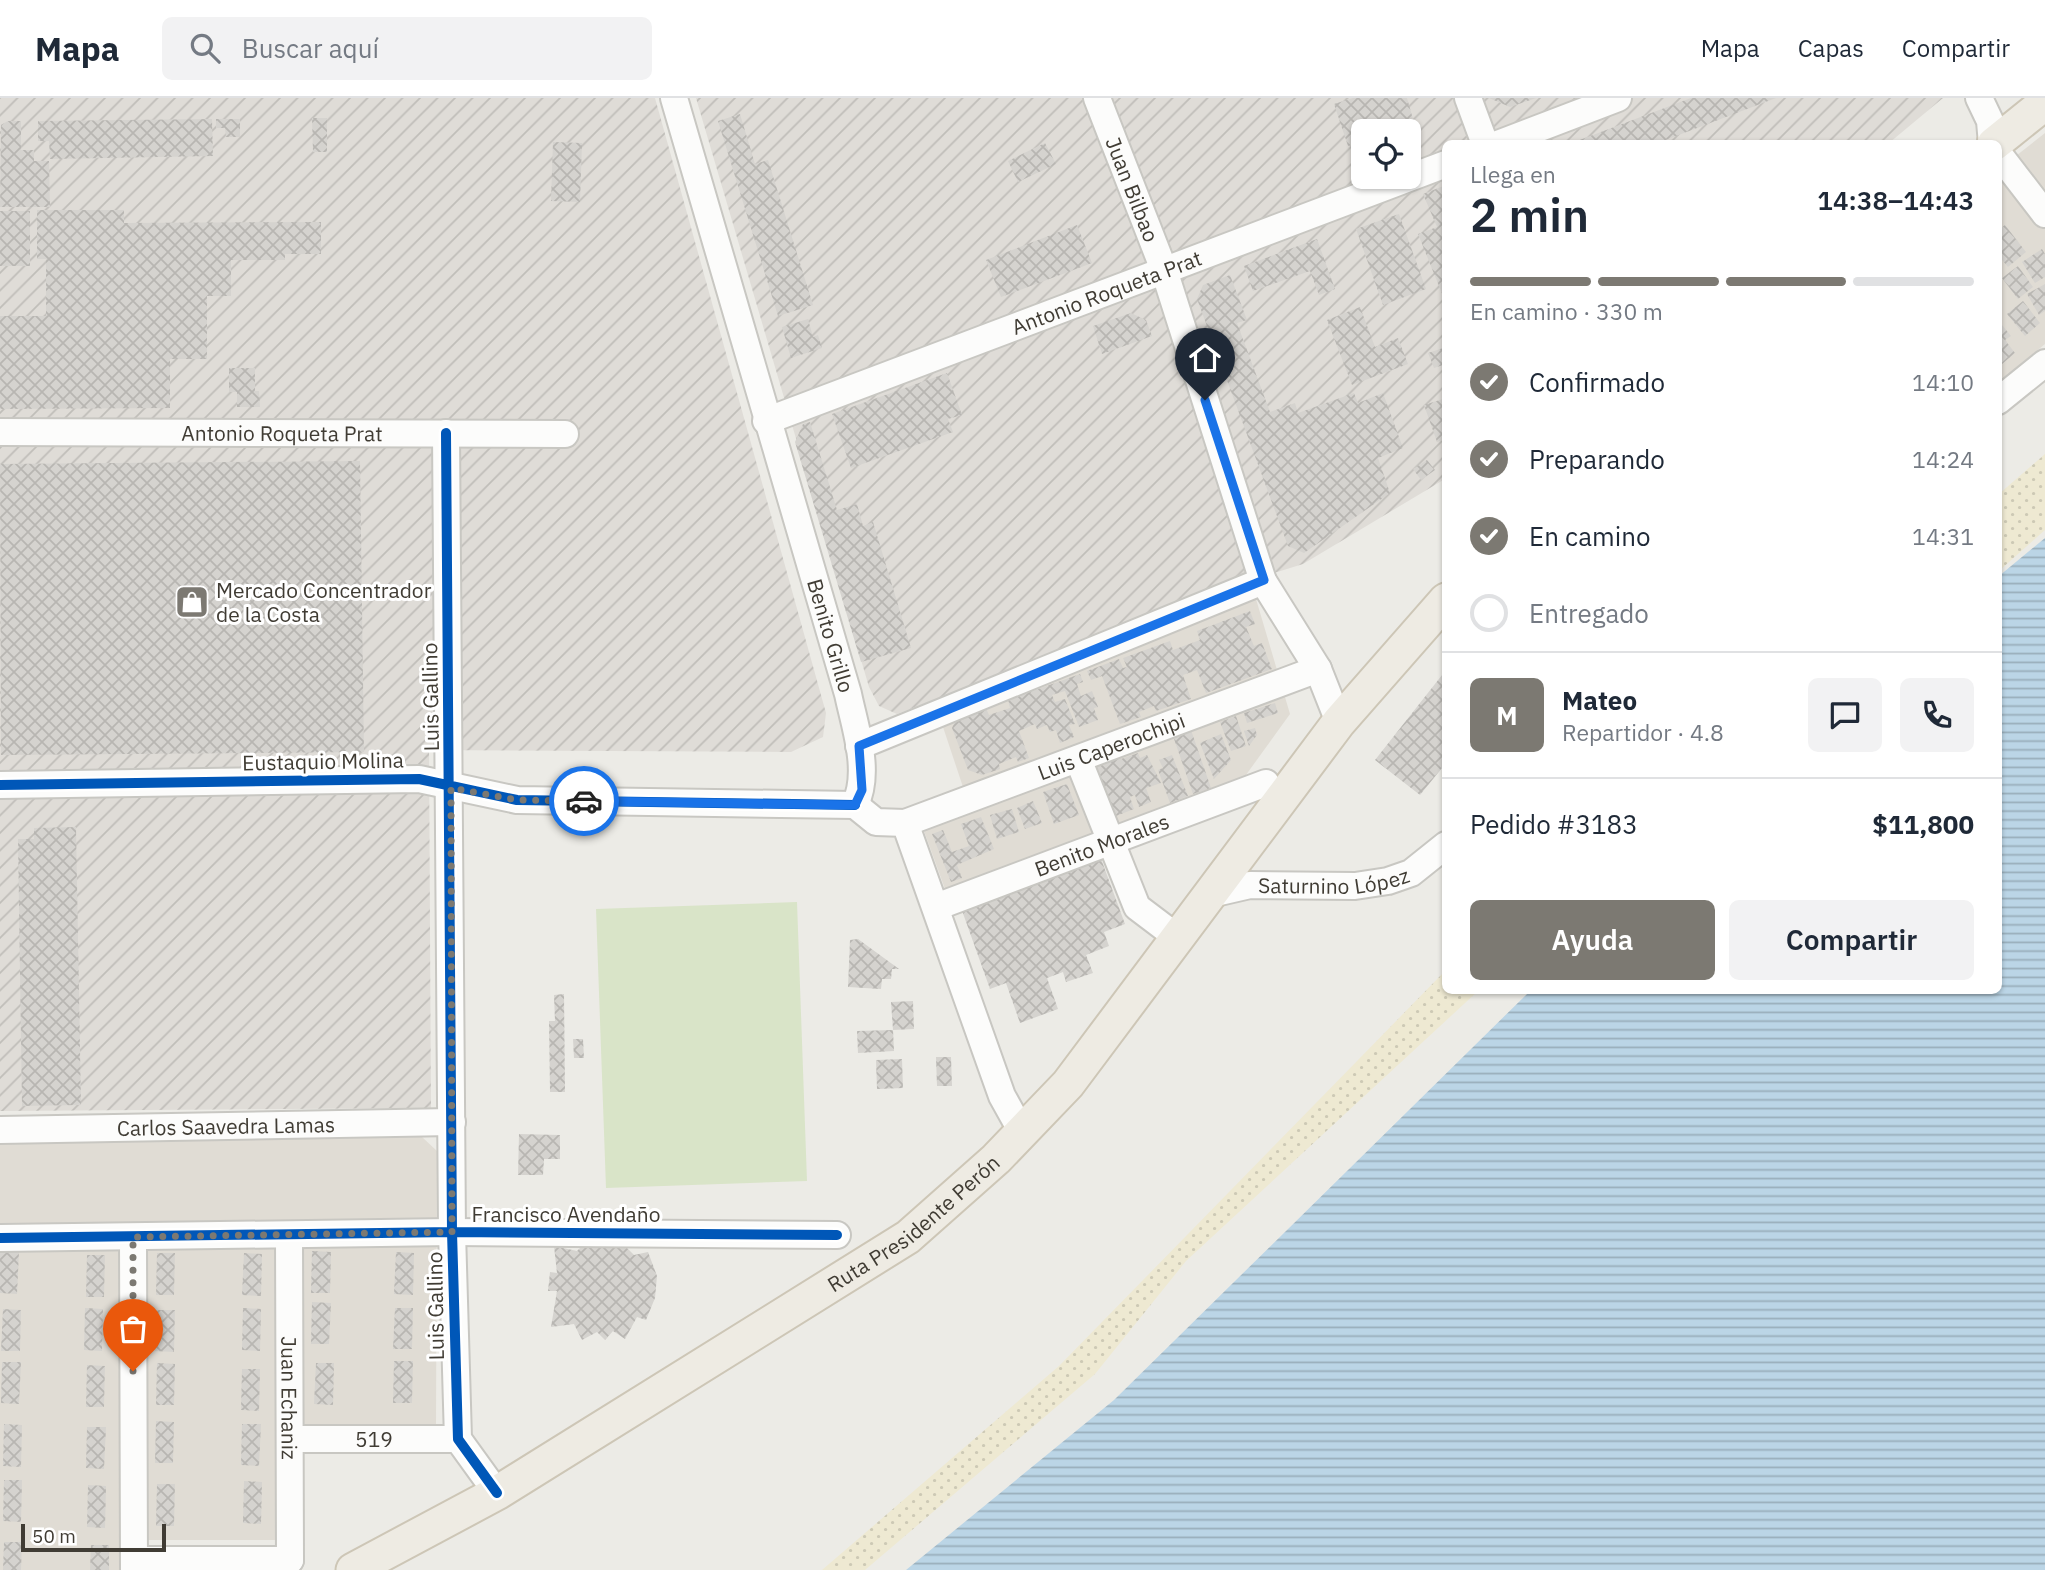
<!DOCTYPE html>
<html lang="es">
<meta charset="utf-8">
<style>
body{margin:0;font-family:"IBM Plex Sans",sans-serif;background:#f2f2f3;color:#1f2937;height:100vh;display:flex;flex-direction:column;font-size:26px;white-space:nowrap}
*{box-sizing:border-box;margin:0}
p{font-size:23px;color:#747a83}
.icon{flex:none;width:38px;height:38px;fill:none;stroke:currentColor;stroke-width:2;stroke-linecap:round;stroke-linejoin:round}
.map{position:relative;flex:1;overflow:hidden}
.side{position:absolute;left:1442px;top:42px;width:560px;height:854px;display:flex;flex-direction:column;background:#fff;border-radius:10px;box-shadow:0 2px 5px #0004}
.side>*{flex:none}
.controls{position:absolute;left:1351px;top:21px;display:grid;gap:14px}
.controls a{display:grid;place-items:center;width:70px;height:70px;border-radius:10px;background:#fff;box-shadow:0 2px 5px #0004;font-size:35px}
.scale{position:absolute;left:21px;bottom:18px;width:145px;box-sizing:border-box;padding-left:7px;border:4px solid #403c34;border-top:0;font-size:19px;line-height:24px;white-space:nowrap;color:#403c34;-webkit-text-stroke:5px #fff;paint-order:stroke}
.pin{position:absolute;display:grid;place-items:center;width:60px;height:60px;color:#fff;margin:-72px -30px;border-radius:50% 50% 50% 0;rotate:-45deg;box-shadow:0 0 7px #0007}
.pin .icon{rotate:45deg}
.courier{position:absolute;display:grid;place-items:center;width:70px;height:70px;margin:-35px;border:5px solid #1a73e8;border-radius:50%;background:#fff;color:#222;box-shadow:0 2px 9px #0007}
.overview em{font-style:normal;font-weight:600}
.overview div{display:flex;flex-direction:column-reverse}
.overview{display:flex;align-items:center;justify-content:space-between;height:119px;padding:0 28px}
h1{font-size:46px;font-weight:600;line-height:52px}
.bar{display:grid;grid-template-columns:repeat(4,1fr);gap:10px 7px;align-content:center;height:84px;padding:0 28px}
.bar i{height:9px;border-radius:5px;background:#e0e1e3}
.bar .on{background:#7c7972}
.bar p{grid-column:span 4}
.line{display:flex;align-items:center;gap:18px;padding:0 28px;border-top:2px solid #e0e1e3}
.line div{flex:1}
.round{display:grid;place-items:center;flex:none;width:74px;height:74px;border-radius:10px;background:#f2f2f3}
ol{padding:0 28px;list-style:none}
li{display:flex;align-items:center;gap:21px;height:77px}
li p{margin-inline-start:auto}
li .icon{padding:7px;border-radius:50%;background:#7c7972;color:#fff;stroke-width:4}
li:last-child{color:#747a83}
li i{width:38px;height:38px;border:4px solid #e0e1e3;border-radius:50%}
.action{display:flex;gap:14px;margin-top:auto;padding:14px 28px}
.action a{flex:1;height:80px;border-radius:10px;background:#7c7972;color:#fff;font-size:28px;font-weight:600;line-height:80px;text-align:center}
.action a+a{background:#f2f2f3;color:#1f2937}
header{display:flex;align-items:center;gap:42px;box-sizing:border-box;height:98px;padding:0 35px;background:#fff;border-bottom:2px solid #e0e1e3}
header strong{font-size:33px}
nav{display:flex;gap:38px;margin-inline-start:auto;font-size:24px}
.search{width:490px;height:63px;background:#f2f2f3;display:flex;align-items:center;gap:18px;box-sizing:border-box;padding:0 24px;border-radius:10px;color:#747a83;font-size:26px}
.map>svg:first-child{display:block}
.residential{fill:#e0dcd4}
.industrial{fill:url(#industrial-furrows);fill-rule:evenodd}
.grass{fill:#d9e4c8}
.sand{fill:url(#sand-dots)}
.water{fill:url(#water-rules)}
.building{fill:url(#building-cross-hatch)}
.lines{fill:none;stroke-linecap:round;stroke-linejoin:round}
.minor-casing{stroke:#c8c7c2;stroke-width:30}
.major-casing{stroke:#cdc6b6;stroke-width:37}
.minor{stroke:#fcfcfb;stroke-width:26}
.major{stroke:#eeebe3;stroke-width:33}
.cycleway-casing{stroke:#fff;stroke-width:15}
.cycleway{stroke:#0057b8;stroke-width:10}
.done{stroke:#7c7972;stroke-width:7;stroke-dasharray:0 12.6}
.route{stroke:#1a73e8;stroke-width:9}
.labels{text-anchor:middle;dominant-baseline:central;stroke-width:6;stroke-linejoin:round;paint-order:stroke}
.street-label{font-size:21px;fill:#403c34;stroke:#fff}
.poi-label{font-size:21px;fill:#403c34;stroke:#fff;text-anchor:start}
</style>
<header>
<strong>Mapa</strong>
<div class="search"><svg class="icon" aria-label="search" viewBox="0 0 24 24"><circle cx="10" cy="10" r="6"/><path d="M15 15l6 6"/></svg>Buscar aquí</div>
<nav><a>Mapa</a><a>Capas</a><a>Compartir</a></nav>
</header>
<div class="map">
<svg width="2045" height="1472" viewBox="0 0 2045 1472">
<defs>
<pattern id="industrial-furrows" width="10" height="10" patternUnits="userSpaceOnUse" patternTransform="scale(1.75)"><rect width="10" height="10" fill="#dfdcd7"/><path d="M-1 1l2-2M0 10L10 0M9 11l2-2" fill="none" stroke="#c0beb9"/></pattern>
<pattern id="sand-dots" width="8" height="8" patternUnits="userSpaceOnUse" patternTransform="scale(1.75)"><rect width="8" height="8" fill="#eee9d2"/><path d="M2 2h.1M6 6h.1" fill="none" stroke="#cdc9b5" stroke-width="1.8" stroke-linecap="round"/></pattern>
<pattern id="water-rules" width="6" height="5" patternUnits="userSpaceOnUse" patternTransform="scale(1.75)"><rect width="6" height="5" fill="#bbd5e6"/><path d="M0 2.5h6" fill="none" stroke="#99aebb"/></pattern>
<pattern id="building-cross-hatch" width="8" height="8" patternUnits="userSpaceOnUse" patternTransform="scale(1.75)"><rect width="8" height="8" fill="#d5d3cf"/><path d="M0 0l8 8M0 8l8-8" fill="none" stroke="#b8b6b2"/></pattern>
</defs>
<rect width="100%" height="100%" fill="#ecebe6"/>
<path class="residential" d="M2045 35V246L1999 284 1998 72Z
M1256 501 1290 616 1238 688 945 791 915 708 963 689 941 623Z
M422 1039 437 1053 436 1330 276 1332 275 1442H126L125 1472H0V1046Z"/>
<path class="industrial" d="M0 0H655L826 615 823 639 791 654 429 652 431 1010 0 1013Z
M696 0H1943L1889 45 1446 46 1445 381 1303 466 1236 487 897 616 879 608 869 589ZM1363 33H1409V79H1363Z"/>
<path class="grass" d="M797 804 807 1083 606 1090 596 811Z"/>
<path class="sand" d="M2045 356V432L1999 473V396Z
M1445 873 1446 892 1478 893 1186 1163 1095 1276 865 1472H822L1059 1268Z"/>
<path class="water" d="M2045 440V1472H906L1114 1302 1530 893 1998 892 1999 478Z"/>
<path class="building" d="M1353 0H1407L1415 28 1397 33H1363V44L1348 48 1334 6Z
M1489 0H1536L1510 9Z
M1691 0H1776L1655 46H1569Z
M740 16 755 66 768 62 813 207 778 218 718 23Z
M312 20H327V54H313Z
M212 21 213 58 50 61 49 43H38V23Z
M216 21H240V39H226L225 30H216Z
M8 23H21V52H34V63H49L50 109H0L1 27Z
M553 44 582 45 580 104 551 103Z
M1045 45 1056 66 1018 84 1008 63Z
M1446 87V203H1445L1418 136 1437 129 1423 96Z
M37 112H124V125L321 124V156H285V162H231V198H207V261H170V310L0 311V218H46V161H37Z
M0 113H30V168H0Z
M1399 116 1426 191 1383 207 1356 131Z
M1077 127 1092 165 1001 199 986 162Z
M2005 127 2026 154 2008 169 1998 157V132Z
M1317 141 1335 191 1319 197 1310 173 1253 193 1244 168Z
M2042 151 2045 156V179L2035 185 2022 164Z
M2018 168 2033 189 2018 201 2002 180Z
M1230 177 1247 222 1237 225 1270 314 1295 305 1298 315 1354 295 1358 305 1383 295 1403 350 1378 360 1390 395 1304 455 1288 448 1197 201 1203 187Z
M2045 186V213L2039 217 2027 196Z
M2023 203 2040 225 2025 238 2007 216Z
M1360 209 1375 249 1398 240 1408 266 1352 287 1327 222Z
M1131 215 1146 222 1152 238 1102 256 1093 228Z
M808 221 813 239 818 237 822 250 791 260 782 229Z
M1998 222 2011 238 2005 242 2015 255 2002 266 1998 262Z
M1446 249V266L1434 270 1428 255Z
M229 270H255V293H259L260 309H237V294H229Z
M947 275 962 317 948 321 953 334 851 370 832 316Z
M1446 300V341L1437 344 1424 307Z
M810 324 837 412 857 406 863 428 873 424 911 550 861 564 795 344 803 326Z
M1427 362 1435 372 1421 382 1413 371Z
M360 363 364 654 1 657 0 366Z
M1250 513 1255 526 1246 529 1254 548 1262 545 1272 571 1206 595 1197 572 1183 577 1191 601 1156 613 1154 608 1139 614 1141 619 1120 626 1102 578 1091 582 1087 573 1119 561 1123 570 1127 569 1123 560 1170 543 1173 552 1200 542 1197 533Z
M1446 572V665L1420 697 1375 662Z
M1080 576 1083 584 1077 586 1081 598 1092 593 1098 609 1094 610 1098 622 1079 629 1065 593 1052 597 1055 604 1065 601 1075 626 1069 627 1074 639 1060 645 1056 632 1050 634 1047 627 1037 631 1035 626 1019 633 1029 660 1018 664 1016 659 999 666 1000 671 982 677 968 672 952 630 956 621 986 610 989 617 1010 610 1008 602Z
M1275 605 1278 615 1247 625 1244 615Z
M1236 618 1246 648 1231 653 1220 624Z
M1255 630 1257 637 1249 648 1244 633Z
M1191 632 1211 690 1193 696 1173 638Z
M1221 636 1231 662 1214 681 1200 645Z
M1138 655 1140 660 1147 657 1161 685 1146 690 1151 704 1139 709 1135 697 1130 699 1134 711 1111 720 1091 667 1120 657 1121 661Z
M1172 657 1188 698 1170 705 1158 672 1163 670 1159 662Z
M1067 686 1079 717 1054 726 1043 694Z
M1033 703 1042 725 1025 731 1017 710Z
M1012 711 1019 734 997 741 990 717Z
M981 719 994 751 957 767 962 780 951 784 932 736 943 732 952 754 969 748 961 726Z
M76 729 81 1007 22 1008 18 741H34V730Z
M1100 758 1125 826 1104 834 1109 848 1086 857 1093 875 1066 884 1063 874 1047 880 1058 911 1020 925 1006 885 990 891 960 807Z
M858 841 899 871H892L891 881H882L881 891 848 889 850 842Z
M564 896 565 994H550L549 923H555L554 897Z
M913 903 914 931 893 932 894 953 858 955 857 933 893 932 891 904Z
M573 941H583L584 960H574Z
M936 959H951L952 988H937Z
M902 961 903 990 877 991 876 962Z
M519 1036 560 1037V1061H544L543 1077H518Z
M594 1136 615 1138 634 1157 648 1154 657 1178 655 1200 646 1222 637 1219 625 1241 613 1233 605 1242 597 1234 582 1242 574 1226 551 1229 557 1193H548L550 1174 557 1175 554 1148 577 1153Z
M0 1153 19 1154 17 1196 0 1195Z
M312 1153 331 1154 330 1195H311Z
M396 1154 414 1155 413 1197 394 1196Z
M157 1155H175L174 1197H156Z
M244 1155 262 1156 261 1198 242 1197Z
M87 1157H105L104 1199H86Z
M312 1204 331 1205 329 1246H311Z
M85 1210 103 1211 102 1253 84 1252Z
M243 1210 261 1211 260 1253 242 1252Z
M395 1210H413L412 1251H393Z
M3 1211 21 1212 20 1253H1Z
M156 1212H175L174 1254 155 1253Z
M394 1263H413L412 1305H393Z
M2 1264H21L19 1306 1 1305Z
M157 1265 175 1266 174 1307H156Z
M316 1265H334L333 1307 314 1306Z
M87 1267 105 1268 104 1309H86Z
M242 1271H260L259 1313 241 1312Z
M156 1323 174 1324 173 1365H155Z
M4 1326 22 1327 21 1369 3 1368Z
M242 1326H261L259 1368 241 1367Z
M87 1329H106L104 1371 86 1370Z
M4 1382H22L21 1424 3 1423Z
M244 1383 262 1384 261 1426 243 1425Z
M157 1386H175L174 1428H156Z
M88 1387 106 1388 105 1430 87 1429Z
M4 1444H22L21 1472H3Z
M91 1447H109V1472H90Z"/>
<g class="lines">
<defs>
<g id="minor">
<path id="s1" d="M674 0 848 596C855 630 871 673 855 707"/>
<path id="s2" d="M1097 0 1164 172 1263 483 1318 571 1339 624"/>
<path d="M1468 0 1485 46"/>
<path d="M1979 0 1990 23 1992 46"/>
<path d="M1498 46 1618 0"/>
<path d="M1998 55 2045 116"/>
<path d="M1998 303 2045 265"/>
<path id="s3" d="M766 323 1446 66"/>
<path id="s4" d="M0 334 565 336"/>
<path d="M446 335 452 1134 458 1341 497 1395"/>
<path d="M859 648 1263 483"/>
<path d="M1078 661 1137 809 1178 840"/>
<path d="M0 687 419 681 517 702 855 707"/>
<path d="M855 707 876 724 905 725 1002 998 1022 1034"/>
<path id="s5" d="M905 725 1318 571"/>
<path id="s6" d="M1211 796 1250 787 1355 788 1388 783 1411 775 1446 747"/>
<path id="s7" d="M936 809 1266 685"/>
<path id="s8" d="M0 1032 452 1024"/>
<path id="s9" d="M289 1137 290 1462"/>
<path d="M133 1139 134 1472"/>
<path d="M0 1140 452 1134 837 1137"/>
<path id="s10" d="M290 1341H458"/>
<path d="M134 1462H290"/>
</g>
<g id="major">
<path d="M1994 46 2045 5"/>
<path id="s11" d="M353 1472 497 1395 908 1139 996 1061 1068 986 1339 624 1446 502"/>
</g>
</defs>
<use href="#minor" class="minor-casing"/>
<use href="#major" class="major-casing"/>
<use href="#minor" class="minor"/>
<use href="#major" class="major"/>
<defs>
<path id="cycleway" d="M446 335 452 1134 458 1341 497 1395
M0 687 419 681 517 702 855 707
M0 1140 452 1134 837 1137"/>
</defs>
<use href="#cycleway" class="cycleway-casing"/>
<use href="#cycleway" class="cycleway"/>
</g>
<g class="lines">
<path class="done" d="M133 1273V1139L452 1134 451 690 517 702 584 703"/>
<path class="route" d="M584 703 855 707 862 692 859 648 1264 482 1205 302"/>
</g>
<defs>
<symbol id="shop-square" viewBox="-11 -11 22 22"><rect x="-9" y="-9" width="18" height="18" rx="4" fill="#7c7972" stroke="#fff"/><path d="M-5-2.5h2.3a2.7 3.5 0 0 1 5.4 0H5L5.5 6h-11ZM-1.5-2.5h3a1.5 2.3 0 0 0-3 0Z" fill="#fff"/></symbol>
</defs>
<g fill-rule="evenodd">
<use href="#shop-square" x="173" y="485" width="38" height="38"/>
</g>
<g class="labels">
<g class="street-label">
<text stroke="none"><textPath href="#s2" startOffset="98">Juan Bilbao</textPath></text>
<text stroke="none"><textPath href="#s3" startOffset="364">Antonio Roqueta Prat</textPath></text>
<text stroke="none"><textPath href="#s4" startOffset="282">Antonio Roqueta Prat</textPath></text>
<text stroke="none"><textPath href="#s1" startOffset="560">Benito Grillo</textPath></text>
<text transform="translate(430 599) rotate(-91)">Luis Gallino</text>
<text stroke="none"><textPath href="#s5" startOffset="220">Luis Caperochipi</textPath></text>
<text transform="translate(323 663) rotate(-1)">Eustaquio Molina</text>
<text stroke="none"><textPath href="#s7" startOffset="177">Benito Morales</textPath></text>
<text stroke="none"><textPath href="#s6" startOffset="124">Saturnino López</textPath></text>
<text stroke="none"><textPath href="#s8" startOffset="226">Carlos Saavedra Lamas</textPath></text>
<text x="566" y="1116">Francisco Avendaño</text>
<text stroke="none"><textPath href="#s11" startOffset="660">Ruta Presidente Perón</textPath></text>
<text transform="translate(435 1208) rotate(-91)">Luis Gallino</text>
<text stroke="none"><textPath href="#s9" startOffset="163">Juan Echaniz</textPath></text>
<text stroke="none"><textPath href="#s10" startOffset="84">519</textPath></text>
</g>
<g class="poi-label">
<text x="216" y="492">Mercado Concentrador<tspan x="216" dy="24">de la Costa</tspan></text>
</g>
</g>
</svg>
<div class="controls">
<a><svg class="icon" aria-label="locate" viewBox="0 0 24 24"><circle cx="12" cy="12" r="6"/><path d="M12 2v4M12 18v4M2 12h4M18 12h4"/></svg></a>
</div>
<div class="scale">50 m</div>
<div class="pin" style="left:133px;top:1273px;background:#ea580c"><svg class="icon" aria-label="bag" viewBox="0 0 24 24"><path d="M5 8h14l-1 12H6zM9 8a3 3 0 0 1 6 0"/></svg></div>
<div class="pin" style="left:1205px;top:302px;background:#1f2937"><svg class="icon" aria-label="home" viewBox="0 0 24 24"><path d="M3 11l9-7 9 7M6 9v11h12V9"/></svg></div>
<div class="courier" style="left:584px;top:703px"><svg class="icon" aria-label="car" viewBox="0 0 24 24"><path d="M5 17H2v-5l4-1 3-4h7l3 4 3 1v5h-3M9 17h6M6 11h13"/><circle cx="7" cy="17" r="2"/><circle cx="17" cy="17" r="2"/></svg></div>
<section class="side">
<div class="overview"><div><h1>2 min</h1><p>Llega en</p></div><em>14:38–14:43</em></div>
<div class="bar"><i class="on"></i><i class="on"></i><i class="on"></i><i></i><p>En camino · 330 m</p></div>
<ol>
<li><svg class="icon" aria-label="check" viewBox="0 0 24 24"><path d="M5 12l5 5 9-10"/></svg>Confirmado<p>14:10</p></li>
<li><svg class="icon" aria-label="check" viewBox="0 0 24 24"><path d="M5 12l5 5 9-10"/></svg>Preparando<p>14:24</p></li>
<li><svg class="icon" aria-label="check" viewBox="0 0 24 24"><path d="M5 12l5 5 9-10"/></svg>En camino<p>14:31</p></li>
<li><i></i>Entregado</li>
</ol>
<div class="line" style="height:126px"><b class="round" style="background:#7c7972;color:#fff">M</b><div><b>Mateo</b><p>Repartidor · 4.8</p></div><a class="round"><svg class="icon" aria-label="chat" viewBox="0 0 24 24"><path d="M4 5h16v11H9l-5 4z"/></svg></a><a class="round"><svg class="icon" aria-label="phone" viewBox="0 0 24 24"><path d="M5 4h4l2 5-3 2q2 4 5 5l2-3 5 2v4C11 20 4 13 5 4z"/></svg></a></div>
<div class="line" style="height:91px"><div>Pedido #3183</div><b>$11,800</b></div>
<div class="action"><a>Ayuda</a><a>Compartir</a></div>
</section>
</div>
